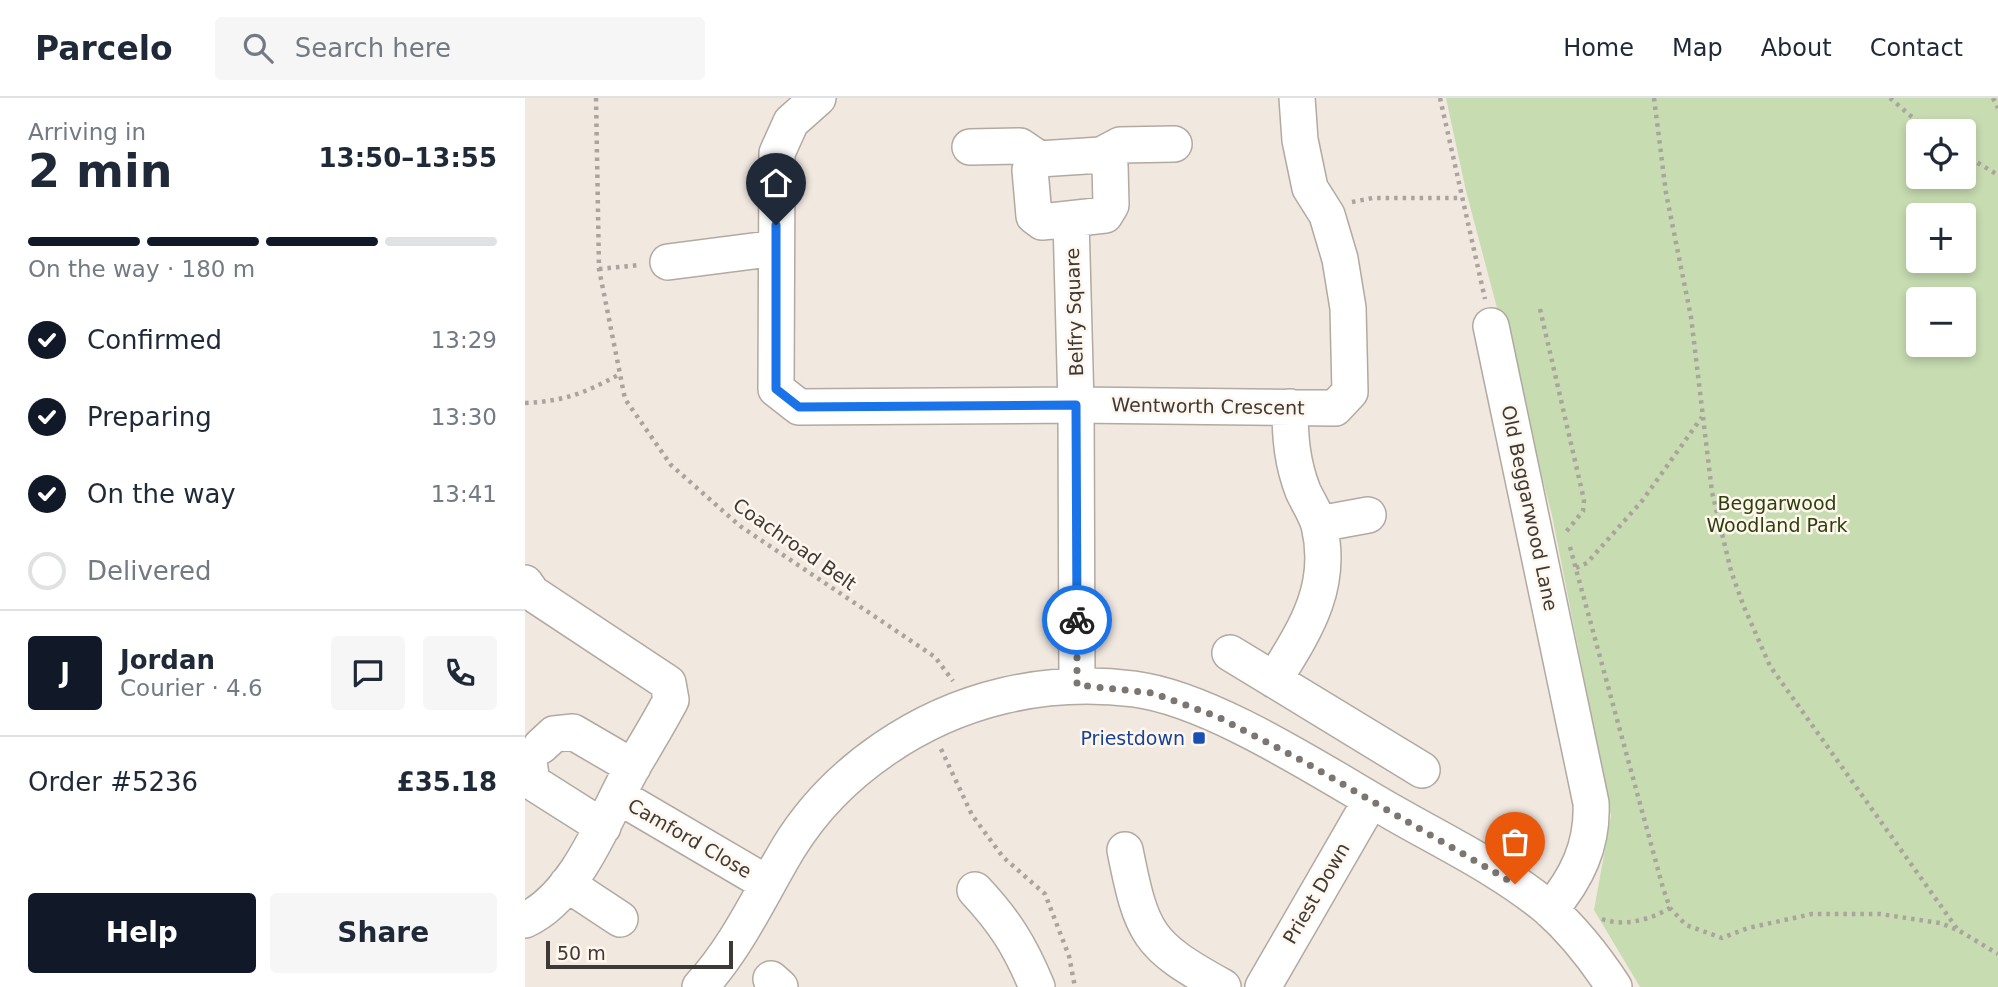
<!DOCTYPE html>
<meta charset="utf-8">
<style>
body{margin:0;font-family:"DejaVu Sans",sans-serif;background:#f6f6f7;color:#1f2937;height:100vh;display:flex;flex-direction:column;font-size:26px;white-space:nowrap}
*{box-sizing:border-box;margin:0}
p{font-size:23px;color:#747a83}
.icon{flex:none;width:38px;height:38px;fill:none;stroke:currentColor;stroke-width:2;stroke-linecap:round;stroke-linejoin:round}
.map{position:relative;flex:1;overflow:hidden}
.panel{display:flex;flex-direction:column;background:#fff;width:525px}
.panel>*{flex:none}
.fabs{position:absolute;left:1381px;top:21px;display:grid;gap:14px}
.fabs a{display:grid;place-items:center;width:70px;height:70px;border-radius:7px;background:#fff;box-shadow:0 4px 10px #0003;font-size:35px}
.scale{position:absolute;left:21px;bottom:18px;width:187px;box-sizing:border-box;padding-left:7px;border:4px solid #3d3936;border-top:0;font-size:19px;line-height:24px;white-space:nowrap;color:#3d3936;-webkit-text-stroke:5px #fff6ed;paint-order:stroke}
.pin{position:absolute;display:grid;place-items:center;width:60px;height:60px;color:#fff;margin:-72px -30px;border-radius:50% 50% 50% 0;rotate:-45deg;box-shadow:0 0 7px #0007}
.pin .icon{rotate:45deg}
.courier{position:absolute;display:grid;place-items:center;width:70px;height:70px;margin:-35px;border:5px solid #1a73e8;border-radius:50%;background:#fff;color:#222;box-shadow:0 2px 9px #0007}
.summary em{font-style:normal;font-weight:800}
.summary div{display:flex;flex-direction:column-reverse}
.summary{display:flex;align-items:center;justify-content:space-between;height:119px;padding:0 28px}
h1{font-size:46px;font-weight:800;line-height:52px}
.bar{display:grid;grid-template-columns:repeat(4,1fr);gap:10px 7px;align-content:center;height:84px;padding:0 28px}
.bar i{height:9px;border-radius:5px;background:#e0e1e3}
.bar .on{background:#111827}
.bar p{grid-column:span 4}
.line{display:flex;align-items:center;gap:18px;padding:0 28px;border-top:2px solid #e0e1e3}
.line div{flex:1}
.round{display:grid;place-items:center;flex:none;width:74px;height:74px;border-radius:7px;background:#f6f6f7}
ol{padding:0 28px;list-style:none}
li{display:flex;align-items:center;gap:21px;height:77px}
li p{margin-inline-start:auto}
li .icon{padding:7px;border-radius:50%;background:#111827;color:#fff;stroke-width:4}
li:last-child{color:#747a83}
li i{width:38px;height:38px;border:4px solid #e0e1e3;border-radius:50%}
.button{display:flex;gap:14px;margin-top:auto;padding:14px 28px}
.button a{flex:1;height:80px;border-radius:7px;background:#111827;color:#fff;font-size:28px;font-weight:800;line-height:80px;text-align:center}
.button a+a{background:#f6f6f7;color:#1f2937}
header{display:flex;align-items:center;gap:42px;box-sizing:border-box;height:98px;padding:0 35px;background:#fff;border-bottom:2px solid #e0e1e3}
header strong{font-size:33px}
nav{display:flex;gap:38px;margin-inline-start:auto;font-size:24px}
.search{width:490px;height:63px;background:#f6f6f7;display:flex;align-items:center;gap:18px;box-sizing:border-box;padding:0 24px;border-radius:7px;color:#747a83;font-size:26px}
main{display:flex;flex:1;min-height:0}
.map>svg:first-child{display:block}
.green{fill:#c7dcb1;fill-rule:evenodd}
.lines{fill:none;stroke-linecap:round;stroke-linejoin:round}
.minor-casing{stroke:#b2a9a1;stroke-width:38}
.path{stroke:#aba49e;stroke-width:4.5;stroke-dasharray:3.5 5;stroke-linecap:butt}
.minor{stroke:#fff;stroke-width:35}
.done{stroke:#7c7672;stroke-width:7;stroke-dasharray:0 12.6}
.route{stroke:#1a73e8;stroke-width:9}
.transit-dot{fill:#1a4fb4;stroke:#fff6ed;stroke-width:2.5}
.labels{text-anchor:middle;dominant-baseline:central;stroke-width:5;stroke-linejoin:round;paint-order:stroke}
.street-label{font-size:19px;fill:#3d3936;stroke:#fff6ed}
.park-label{font-size:19px;fill:#2c400c;stroke:#fff6ed}
.transit-label{font-size:19px;fill:#164399;stroke:#fff6ed;text-anchor:end}
</style>
<header>
<strong>Parcelo</strong>
<div class="search"><svg class="icon" aria-label="search" viewBox="0 0 24 24"><circle cx="10" cy="10" r="6"/><path d="M15 15l6 6"/></svg>Search here</div>
<nav><a>Home</a><a>Map</a><a>About</a><a>Contact</a></nav>
</header>
<main>
<section class="panel">
<div class="summary"><div><h1>2 min</h1><p>Arriving in</p></div><em>13:50–13:55</em></div>
<div class="bar"><i class="on"></i><i class="on"></i><i class="on"></i><i></i><p>On the way · 180 m</p></div>
<ol>
<li><svg class="icon" aria-label="check" viewBox="0 0 24 24"><path d="M5 12l5 5 9-10"/></svg>Confirmed<p>13:29</p></li>
<li><svg class="icon" aria-label="check" viewBox="0 0 24 24"><path d="M5 12l5 5 9-10"/></svg>Preparing<p>13:30</p></li>
<li><svg class="icon" aria-label="check" viewBox="0 0 24 24"><path d="M5 12l5 5 9-10"/></svg>On the way<p>13:41</p></li>
<li><i></i>Delivered</li>
</ol>
<div class="line" style="height:126px"><b class="round" style="background:#111827;color:#fff">J</b><div><b>Jordan</b><p>Courier · 4.6</p></div><a class="round"><svg class="icon" aria-label="chat" viewBox="0 0 24 24"><path d="M4 5h16v11H9l-5 4z"/></svg></a><a class="round"><svg class="icon" aria-label="phone" viewBox="0 0 24 24"><path d="M5 4h4l2 5-3 2q2 4 5 5l2-3 5 2v4C11 20 4 13 5 4z"/></svg></a></div>
<div class="line" style="height:91px"><div>Order #5236</div><b>£35.18</b></div>
<div class="button"><a>Help</a><a>Share</a></div>
</section>
<div class="map">
<svg width="1473" height="889" viewBox="0 0 1473 889">
<rect width="100%" height="100%" fill="#f1e8e0"/>
<path class="green" d="M921 0H1473V889H1115L1069 812 1086 718 1027 417 941 93ZM1393 33H1438V79H1393ZM1393 117H1438V163H1393ZM1393 201H1438V247H1393Z"/>
<g class="lines">
<defs>
<path id="minor" d="M293 0 266 24 252 55 251 291 274 309 551 307 810 310 825 294 823 210 815 161 802 117 785 90 775 42 772 0
M445 49 495 48 514 61
M576 57 585 67 586 107 580 117 517 124 509 118 505 72 514 61Z
M576 57 595 47 649 46
M546 122 551 307 552 587
M143 164 251 150
M966 228 1066 705C1068 747 1052 780 1025 812
M794 426 843 417
M0 485 7 495 143 585 146 602C134 625 121 646 108 668 81 716 53 798 0 822
M705 555 897 672
M749 582C780 532 809 489 794 427 791 416 783 404 778 393 767 365 765 339 765 309
M16 648 29 636 48 634 108 669
M4 664 7 684 78 729
M93 698 243 786
M600 752C617 837 622 847 698 889
M42 786 95 821
M450 792C480 824 495 848 512 889
M246 881 255 889
M175 889C213 848 235 797 264 749 288 710 321 677 359 651 433 600 520 580 609 591 687 601 797 674 867 714 919 744 976 771 1023 810 1049 833 1070 860 1089 889
M738 889 846 702"/>
</defs>
<use href="#minor" class="minor-casing"/>
<path class="path" d="M71 0 74 171 100 301 146 367 215 428 410 559 428 583
M915 0 960 201
M1129 0 1141 95 1166 219 1187 394 1206 473 1219 509 1245 568 1433 832
M1365 0 1403 33
M1468 0 1473 10
M1438 56 1473 77
M827 104 848 100H937
M74 171 115 167
M1015 211 1059 402 1058 413 1041 434
M0 305C40 303 60 295 95 276
M1045 449 1138 790 1145 810 1161 827 1197 840 1223 830 1287 816H1355L1415 825 1433 832 1473 856
M1051 470 1062 465 1117 403 1177 319
M416 651 447 717 478 759 520 796 544 858 550 889
M1077 821C1098 829 1125 822 1145 810"/>
<use href="#minor" class="minor"/>
</g>
<g class="lines">
<path class="done" d="M552 522V587L628 595 693 619 776 662 990 786"/>
<path class="route" d="M251 127V291L274 309 551 307 552 522"/>
</g>
<rect class="transit-dot" x="667" y="633" width="14" height="14" rx="3.5"/>
<g class="labels">
<g class="street-label">
<text transform="translate(549 214) rotate(-92)">Belfry Square</text>
<text transform="translate(683 308) rotate(1)">Wentworth Crescent</text>
<text transform="translate(1005 410) rotate(78)">Old Beggarwood Lane</text>
<text transform="translate(270 446) rotate(35)">Coachroad Belt</text>
<text transform="translate(165 740) rotate(30)">Camford Close</text>
<text transform="translate(791 795) rotate(-60)">Priest Down</text>
</g>
<g class="park-label">
<text x="1252" y="405">Beggarwood<tspan x="1252" dy="22">Woodland Park</tspan></text>
</g>
<g class="transit-label">
<text x="660" y="640">Priestdown</text>
</g>
</g>
</svg>
<div class="fabs">
<a><svg class="icon" aria-label="locate" viewBox="0 0 24 24"><circle cx="12" cy="12" r="6"/><path d="M12 2v4M12 18v4M2 12h4M18 12h4"/></svg></a>
<a>+</a>
<a>−</a>
</div>
<div class="scale">50 m</div>
<div class="pin" style="left:990px;top:786px;background:#ea580c"><svg class="icon" aria-label="bag" viewBox="0 0 24 24"><path d="M5 8h14l-1 12H6zM9 8a3 3 0 0 1 6 0"/></svg></div>
<div class="pin" style="left:251px;top:127px;background:#1f2937"><svg class="icon" aria-label="home" viewBox="0 0 24 24"><path d="M3 11l9-7 9 7M6 9v11h12V9"/></svg></div>
<div class="courier" style="left:552px;top:522px"><svg class="icon" aria-label="bike" viewBox="0 0 24 24"><circle cx="6" cy="16" r="4"/><circle cx="18" cy="16" r="4"/><path d="M6 16l4-8h5l3 8M10 8l3 8H6M13 5h3"/></svg></div>
</div>
</main>
